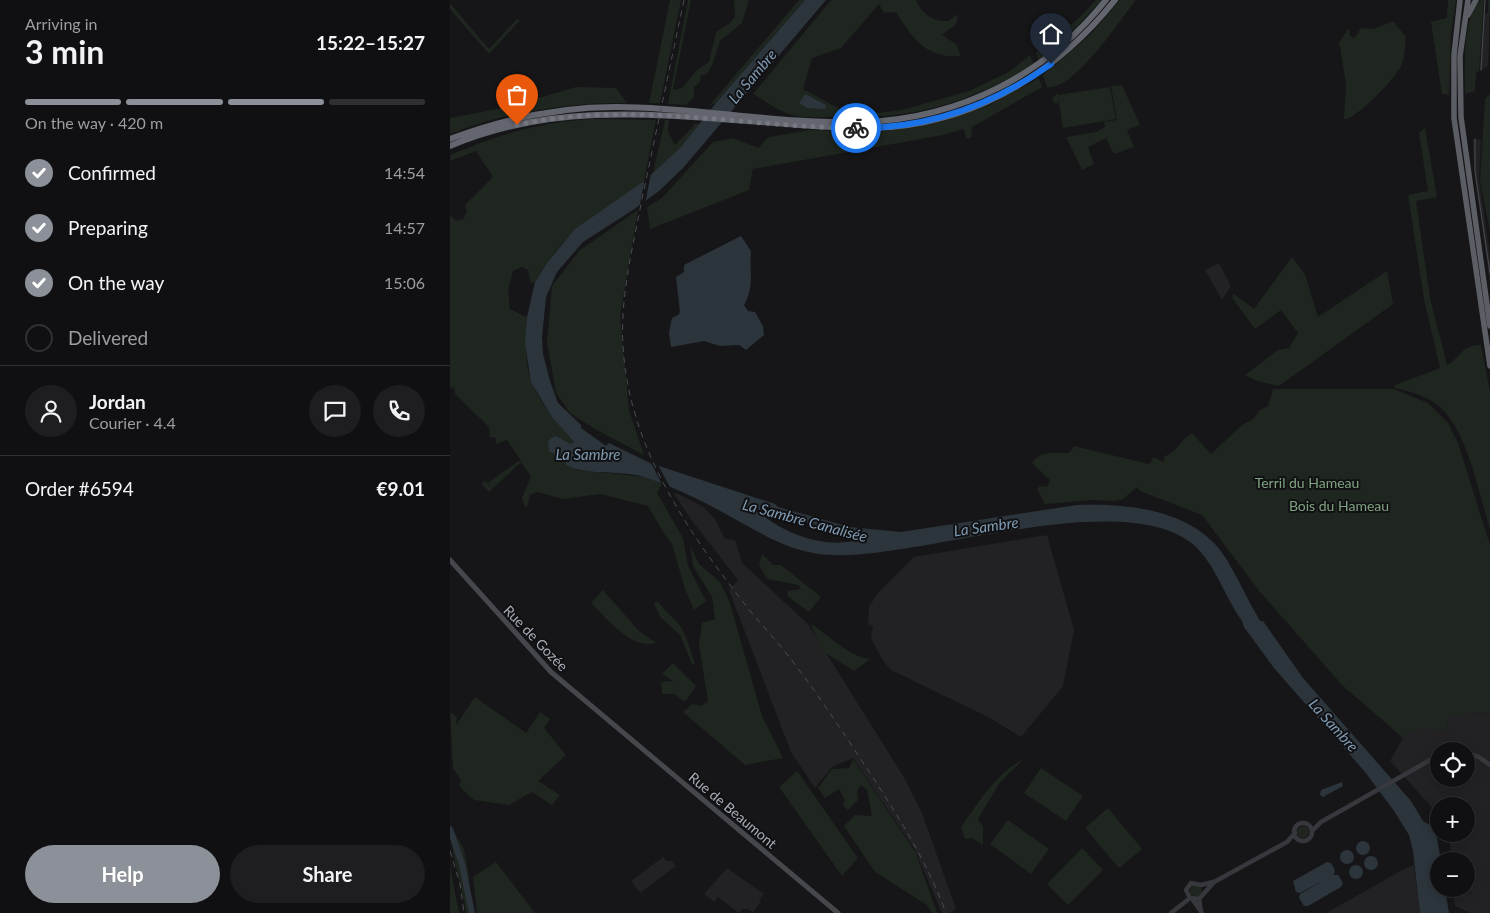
<!DOCTYPE html>
<meta charset="utf-8">
<style>
body{margin:0;font-family:Lato,sans-serif;background:#1e1e20;color:#f1f3f6;height:100vh;display:flex;flex-direction:column;font-size:19px;white-space:nowrap}
*{box-sizing:border-box;margin:0}
p{font-size:16px;color:#9c9d9f}
.icon{flex:none;width:28px;height:28px;fill:none;stroke:currentColor;stroke-width:2;stroke-linecap:round;stroke-linejoin:round}
.map{position:relative;flex:1;overflow:hidden}
.drawer{display:flex;flex-direction:column;background:#101012;width:450px}
.drawer>*{flex:none}
.controls{position:absolute;left:980px;top:742px;display:grid;gap:10px}
.controls a{display:grid;place-items:center;width:45px;height:45px;border-radius:50%;background:#101012;box-shadow:0 2px 12px #0003,0 0 0 1px #303032;font-size:25px}
.pin{position:absolute;display:grid;place-items:center;width:42px;height:42px;color:#fff;margin:-51px -21px;border-radius:50% 50% 50% 0;rotate:-45deg;box-shadow:0 0 5px #0007}
.pin .icon{rotate:45deg}
.courier{position:absolute;display:grid;place-items:center;width:50px;height:50px;margin:-25px;border:4px solid #1a73e8;border-radius:50%;background:#fff;color:#222;box-shadow:0 1px 6px #0007}
.headline em{font-style:normal;font-weight:700}
.headline div{display:flex;flex-direction:column-reverse}
.headline{display:flex;align-items:center;justify-content:space-between;height:85px;padding:0 25px}
h1{font-size:32px;font-weight:700;line-height:38px}
.bar{display:grid;grid-template-columns:repeat(4,1fr);gap:8px 5px;align-content:center;height:60px;padding:0 25px}
.bar i{height:6px;border-radius:4px;background:#303032}
.bar .current{background:#8c9099}
.bar p{grid-column:span 4}
.line{display:flex;align-items:center;gap:12px;padding:0 25px;border-top:1px solid #303032}
.line div{flex:1}
.round{display:grid;place-items:center;flex:none;width:52px;height:52px;border-radius:26px;background:#1e1e20}
ol{padding:0 25px;list-style:none}
li{display:flex;align-items:center;gap:15px;height:55px}
li p{margin-inline-start:auto}
li .icon{padding:5px;border-radius:50%;background:#8c9099;color:#fff;stroke-width:4}
li:last-child{color:#9c9d9f}
li i{width:28px;height:28px;border:2px solid #303032;border-radius:50%}
.button{display:flex;gap:10px;margin-top:auto;padding:10px 25px}
.button a{flex:1;height:58px;border-radius:30px;background:#8c9099;color:#fff;font-size:20px;font-weight:700;line-height:58px;text-align:center}
.button a+a{background:#1e1e20;color:#f1f3f6}
main{display:flex;flex:1;min-height:0}
.map>svg:first-child{display:block}
.built{fill:#222225;fill-rule:evenodd}
.green{fill:#1e261f}
.water{fill:#2c353c;fill-rule:evenodd}
.pier{fill:#161618}
.lines{fill:none;stroke-linecap:round;stroke-linejoin:round}
.stream{stroke:#2c353c;stroke-width:1}
.river{stroke:#2c353c;stroke-width:6}
.tertiary{stroke:#37383d;stroke-width:4.5}
.secondary{stroke:#45474d;stroke-width:5}
.trunk{stroke:#5b5e65;stroke-width:5.5}
.motorway{stroke:#63666e;stroke-width:6}
.tram{stroke:#4a4c52;stroke-width:1}
.rail{stroke:#4a4c52;stroke-width:1;stroke-dasharray:6 5;stroke-linecap:butt}
.done{stroke:#757880;stroke-width:5;stroke-dasharray:0 9}
.route{stroke:#1a73e8;stroke-width:6}
.labels{text-anchor:middle;dominant-baseline:central;stroke-width:4;stroke-linejoin:round;paint-order:stroke}
.park-label{font-size:14px;fill:#7fa381;stroke:#111113}
.street-label{font-size:14px;fill:#a8adb8;stroke:#111113}
.water-label{font-size:15px;font-style:italic;fill:#7f9bb3;stroke:#111113}
</style>
<main>
<section class="drawer">
<div class="headline"><div><h1>3 min</h1><p>Arriving in</p></div><em>15:22–15:27</em></div>
<div class="bar"><i class="current"></i><i class="current"></i><i class="current"></i><i></i><p>On the way · 420 m</p></div>
<ol>
<li><svg class="icon" aria-label="check" viewBox="0 0 24 24"><path d="M5 12l5 5 9-10"/></svg>Confirmed<p>14:54</p></li>
<li><svg class="icon" aria-label="check" viewBox="0 0 24 24"><path d="M5 12l5 5 9-10"/></svg>Preparing<p>14:57</p></li>
<li><svg class="icon" aria-label="check" viewBox="0 0 24 24"><path d="M5 12l5 5 9-10"/></svg>On the way<p>15:06</p></li>
<li><i></i>Delivered</li>
</ol>
<div class="line" style="height:90px"><a class="round"><svg class="icon" aria-label="person" viewBox="0 0 24 24"><circle cx="12" cy="8" r="4"/><path d="M4 21q1-7 8-7t8 7"/></svg></a><div><b>Jordan</b><p>Courier · 4.4</p></div><a class="round"><svg class="icon" aria-label="chat" viewBox="0 0 24 24"><path d="M4 5h16v11H9l-5 4z"/></svg></a><a class="round"><svg class="icon" aria-label="phone" viewBox="0 0 24 24"><path d="M5 4h4l2 5-3 2q2 4 5 5l2-3 5 2v4C11 20 4 13 5 4z"/></svg></a></div>
<div class="line" style="height:65px"><div>Order #6594</div><b>€9.01</b></div>
<div class="button"><a>Help</a><a>Share</a></div>
</section>
<div class="map">
<svg width="1040" height="913" viewBox="0 0 1040 913">
<rect width="100%" height="100%" fill="#161618"/>
<path class="built" d="M1039 13 1038 66 1030 71 1034 14Z
M1023 139 1031 140 1029 179 1040 255V283L1024 171Z
M769 263 781 286 772 300 755 270Z
M226 493 252 506 265 519 275 539 285 540 292 563 358 624 455 779 472 813 506 909 500 913H492L465 850 403 758 382 767 365 788 341 752 279 590 288 580 240 518 224 494Z
M597 535 624 630 613 686 571 737 540 718 441 670 433 661 421 638 423 626 418 624 419 607 427 594 464 557Z
M1028 712 1040 714V913H1021L1005 906 1003 889H1016V861H1001L999 834H1016V806H989V819L979 804 940 761 953 738 963 730 976 727 994 731 1001 715ZM989 751H1016V779H989Z
M213 857 217 861H222L226 866 190 893 181 881Z
M964 865 970 913H876L956 868Z
M277 868 314 894 309 900 311 902 303 912 297 909H292L289 913 268 897 264 902 254 894Z"/>
<path class="green" d="M220 0H231L210 103H199Z
M238 0H241L223 90 232 88 247 70 259 62 266 32 280 23 285 17 284 0H299L292 23 270 41 262 65 257 74 251 75 250 82 244 87V97L236 105 218 104Z
M349 0H355L266 103 259 106Z
M381 0H466C471 13 483 22 498 21L508 14 506 24 492 35 506 44 511 56C476 59 463 39 446 12L434 13 429 4 391 48 362 58 353 89 403 116 452 110 519 91 559 72 580 55 584 65C514 105 459 121 378 117 365 117 348 118 336 113 325 109 314 100 303 94Z
M646 0H652L614 40 589 61 586 52 628 19Z
M670 0H686C671 19 622 93 597 87L593 75 641 34Z
M998 0H1006L1001 35 999 95 992 94 981 22 997 18Z
M1031 0H1034L1029 71 1026 73 1025 91 1015 94C1015 71 1012 15 1031 0Z
M1038 0H1040L1038 66Z
M0 3 39 49 67 19 70 20 39 54 0 9Z
M941 22H944L956 37C955 45 955 56 952 64 948 76 906 120 894 119L896 85 890 46 888 44 898 29 900 30 899 34 904 39 911 28 923 29Z
M589 78 592 87 522 127 521 138H516L514 129 493 135 303 169 299 190 200 229 197 207 212 198 263 142 283 138 308 148 319 137 359 130 430 132 494 121 540 105Z
M672 85 690 125 677 130 684 147 664 154 656 138 638 147 644 164 632 170 616 137 646 132 655 127 654 122 667 120 661 86Z
M126 87 166 88 177 103C121 102 54 112 0 134V118L58 107Z
M660 87 666 119 613 128 608 97V103H605L602 99 607 93 608 95Z
M1040 94V230L1030 182 1035 99Z
M144 119 206 120 194 181C146 217 117 227 85 282L81 283 78 270 72 267 63 271 58 291 60 309 77 317C76 337 74 362 82 382 90 404 109 424 124 442L121 444 106 436 105 455 115 459 127 470 196 477 212 484 207 493 233 538 238 566 256 601 244 610 235 589 222 544 215 535 198 506 150 494 113 499 87 492 80 495 77 507H75L72 498 81 476 71 462 39 492 31 483 35 481 42 488 38 483 67 462 71 461 70 459 57 440 46 444V438L40 437 39 427 5 394 4 386 0 389V215L6 221 13 219 17 212 15 205 43 177 26 151 0 161V155C46 135 94 121 144 119Z
M215 120H219L218 132 225 145 246 123 250 125 231 147 203 173Z
M975 128 987 197 966 201 980 298 997 365C1011 358 1010 345 1031 345L1040 392V529C1029 494 1018 433 991 408 978 396 962 392 945 388V385L990 368 974 299 958 195 978 191 969 133Z
M188 210 170 316 179 410 194 455 145 429 120 413 106 393 97 342 102 286 130 250Z
M842 257 855 274 868 317 937 271 943 304 829 386 807 381 795 375 828 350 839 348 848 333 831 310 805 329 782 298 784 294 804 309Z
M823 389H944L978 403 998 423 1008 443 1040 545V714L1028 712 1001 715 994 731C976 727 968 726 953 738L892 685 810 592 752 515 690 491 687 487 673 499 664 501 642 500 595 504 587 489 590 486 597 487 600 480 582 463C591 450 604 453 619 453L624 446 699 464 704 457 713 462 715 456C726 453 731 439 742 433L761 454 792 425 803 419 810 410 818 406Z
M240 546 249 564 270 582 280 603 312 716 333 758 295 765 233 712 242 704 251 706 258 701 249 645 252 623 265 619 262 597 243 566Z
M312 554 323 565H331L371 597 359 612 337 596 338 591 351 589 348 585 317 579 309 565Z
M153 590 188 630 206 643C181 650 156 618 141 603Z
M208 601C214 611 220 614 227 622 237 632 240 651 245 664H242L230 635 211 618 204 604Z
M361 624C380 636 398 656 420 659L404 671 371 650Z
M223 663 246 686 235 702 224 694H212L211 682 223 681 212 674Z
M25 697 76 733 90 712 100 719 94 728 116 755 88 781 110 795 102 805 82 792 59 805 24 800 9 786 11 780 3 768 0 712 7 717 6 725Z
M403 759 466 853 487 913H482L477 905 425 872 394 826 405 815 422 816 417 790 411 785 407 791 408 800 398 810 393 806 395 800 389 789 375 798 368 788 382 769 399 768Z
M574 759 550 782 528 819 533 827V845L522 838 515 839 511 827C529 802 546 773 574 759Z
M591 768 633 796 616 821 574 793Z
M347 771 408 858 392 876 329 787Z
M658 808 692 849 669 868 635 828Z
M558 820 599 849 581 874 540 844Z
M0 825 14 849 19 876 20 913H16C12 883 0 853 0 825Z
M847 832a6 6 0 1 1 12 0a6 6 0 1 1-12 0Z
M632 848 653 870 618 905 597 884Z
M46 862 85 913H27L23 877Z
M0 866 9 913H0Z
M740 891a6 6 0 1 1 12 0a6 6 0 1 1-12 0Z"/>
<path class="water" d="M355 0H376L233 168 209 191 183 210 133 242 107 272 96 297 92 337 93 354 100 381 108 403 131 425V428L156 446 159 443 200 463 325 504 328 507 400 527 451 532 627 505C680 503 747 510 777 560 789 580 798 601 810 621H813L853 678 961 801 973 821 985 828 991 861H989V889H995L999 913H970L963 851 959 835 944 811 915 772 824 668 794 627 792 621C776 599 768 571 749 550 684 481 469 560 383 555 343 554 316 536 283 518 257 503 226 488 197 478 171 469 142 477 116 465L115 459 99 451 98 442 101 438 106 436 121 444 124 442 102 417 81 382 75 343 77 317 85 282 97 263 125 229 194 181 231 147 266 103ZM303 508 414 538C383 550 342 537 318 519 313 515 306 512 303 508Z
M355 94 376 105 375 109 357 108 349 103Z
M291 236 301 251C299 271 305 286 294 305L298 311 305 312 313 326 314 335 296 350 289 345 270 346 254 341 221 347 219 333 222 318 228 315 230 312 226 277 234 272V265Z
M892 782 893 786 873 797 870 795 871 790Z
M906 848a7 7 0 1 1 14 0a7 7 0 1 1-14 0Z
M890 857a7 7 0 1 1 14 0a7 7 0 1 1-14 0Z
M914 863a7 7 0 1 1 14 0a7 7 0 1 1-14 0Z
M877 862 881 863 885 870 884 875H888L893 883 891 887 858 906H854L849 898 850 894 875 880 850 893 846 892 843 881Z
M899 872a7 7 0 1 1 14 0a7 7 0 1 1-14 0Z"/>
<path class="pier" d="M201 173 195 204 189 209 195 178Z
M200 461 207 463 222 491 214 488Z"/>
<g class="lines">
<path class="stream" d="M1040 164V167"/>
<path class="river" d="M0 829 12 864 22 913"/>
<path class="tertiary" d="M1016 753 1029 757 1040 765
M844 832a9 9 0 1 1 18 0a9 9 0 1 1-18 0Z
M862 831 871 822 989 755
M740 898 749 899 764 882 837 842 845 833
M740 898 736 890 741 883 751 885 763 882
M749 899 751 912
M743 900 752 913
M721 913 740 898"/>
<path class="secondary" d="M0 560 101 672 388 913"/>
<path class="trunk" d="M1010 0 1004 55V118L1040 366
M1018 0 1010 56 1011 117 1040 326
M1018 15 1026 0"/>
<path class="motorway" d="M0 139C53 119 109 107 166 107 249 107 332 125 415 122 510 118 596 75 656 0
M0 146C104 101 215 115 324 123 364 126 402 130 441 127 532 119 610 69 665 0"/>
<path class="tram" d="M1031 70 1035 0
M1025 139V171L1040 273"/>
<path class="rail" d="M234 0C220 66 206 133 192 199 183 247 170 296 173 345 178 445 237 531 297 607 312 626 329 643 343 662 367 693 388 725 410 758 443 808 475 856 496 913
M0 851 10 884 14 913"/>
</g>
<g class="lines">
<path class="done" d="M67 125C179 100 292 127 406 128"/>
<path class="route" d="M406 128C478 129 543 105 601 64"/>
</g>
<g class="labels">
<g class="park-label">
<text x="857" y="482">Terril du Hameau</text>
<text x="889" y="505">Bois du Hameau</text>
</g>
<g class="street-label">
<text transform="translate(86 638) rotate(46)">Rue de Gozée</text>
<text transform="translate(283 810) rotate(40)">Rue de Beaumont</text>
</g>
<g class="water-label">
<text transform="translate(302 76) rotate(-50)">La Sambre</text>
<text x="138" y="454">La Sambre</text>
<text transform="translate(355 520) rotate(15)">La Sambre Canalisée</text>
<text transform="translate(536 526) rotate(-8)">La Sambre</text>
<text transform="translate(884 725) rotate(48)">La Sambre</text>
</g>
</g>
</svg>
<div class="controls">
<a><svg class="icon" aria-label="locate" viewBox="0 0 24 24"><circle cx="12" cy="12" r="6"/><path d="M12 2v4M12 18v4M2 12h4M18 12h4"/></svg></a>
<a>+</a>
<a>−</a>
</div>
<div class="pin" style="left:67px;top:125px;background:#ea580c"><svg class="icon" aria-label="bag" viewBox="0 0 24 24"><path d="M5 8h14l-1 12H6zM9 8a3 3 0 0 1 6 0"/></svg></div>
<div class="pin" style="left:601px;top:64px;background:#1f2937"><svg class="icon" aria-label="home" viewBox="0 0 24 24"><path d="M3 11l9-7 9 7M6 9v11h12V9"/></svg></div>
<div class="courier" style="left:406px;top:128px"><svg class="icon" aria-label="bike" viewBox="0 0 24 24"><circle cx="6" cy="16" r="4"/><circle cx="18" cy="16" r="4"/><path d="M6 16l4-8h5l3 8M10 8l3 8H6M13 5h3"/></svg></div>
</div>
</main>
